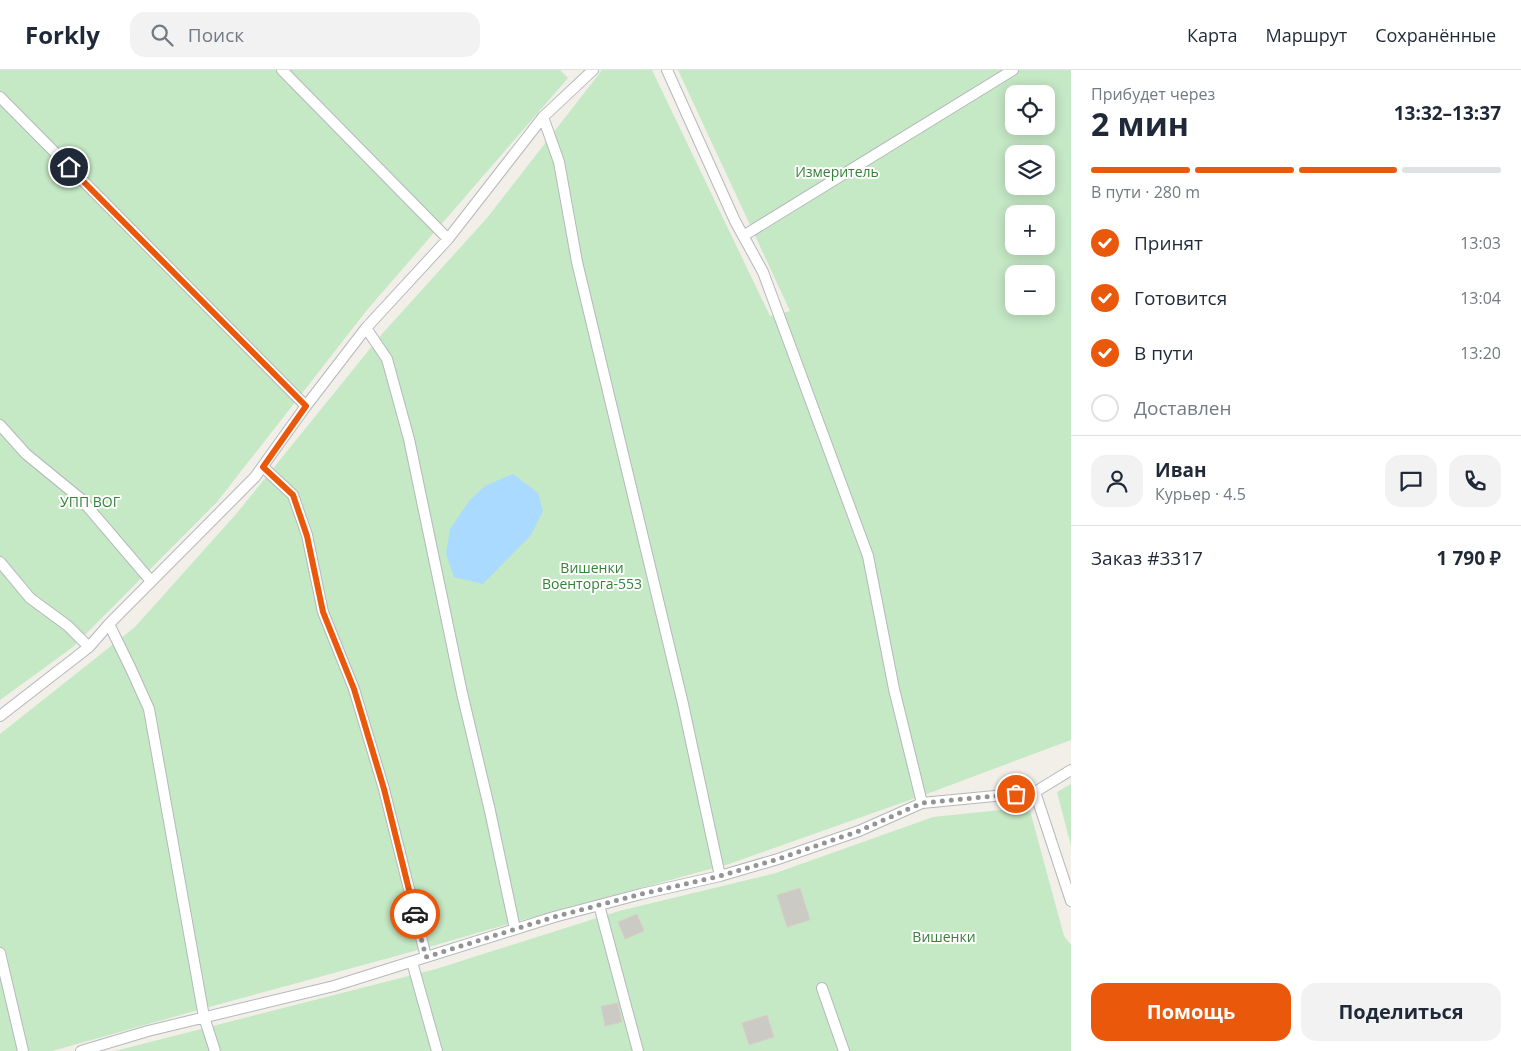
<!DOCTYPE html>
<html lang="ru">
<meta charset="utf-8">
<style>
body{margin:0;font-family:"Open Sans",sans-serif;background:#f2f2f3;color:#1f2937;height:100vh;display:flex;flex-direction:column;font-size:19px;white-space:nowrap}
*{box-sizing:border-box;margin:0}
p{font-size:16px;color:#747a83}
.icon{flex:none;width:28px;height:28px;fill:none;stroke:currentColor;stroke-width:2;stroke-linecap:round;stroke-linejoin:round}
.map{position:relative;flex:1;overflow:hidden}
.side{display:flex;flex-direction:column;background:#fff;width:450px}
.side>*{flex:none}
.controls{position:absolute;left:1005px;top:15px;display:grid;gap:10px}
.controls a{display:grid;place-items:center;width:50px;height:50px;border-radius:10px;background:#fff;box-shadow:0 2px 12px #0003;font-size:25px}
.pin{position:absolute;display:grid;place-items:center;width:42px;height:42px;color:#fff;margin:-21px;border:2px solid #fff;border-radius:50%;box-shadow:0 1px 5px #0007}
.courier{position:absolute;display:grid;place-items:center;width:50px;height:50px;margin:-25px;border:4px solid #ea580c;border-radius:50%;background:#fff;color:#222;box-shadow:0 1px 6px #0007}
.head em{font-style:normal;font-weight:700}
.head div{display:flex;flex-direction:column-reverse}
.head{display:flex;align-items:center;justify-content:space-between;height:85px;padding:0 20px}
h1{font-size:32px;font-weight:700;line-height:38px}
.bar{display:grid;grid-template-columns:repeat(4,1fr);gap:8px 5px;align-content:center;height:60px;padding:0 20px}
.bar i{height:6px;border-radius:4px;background:#e0e1e3}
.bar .on{background:#ea580c}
.bar p{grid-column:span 4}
.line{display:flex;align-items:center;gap:12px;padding:0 20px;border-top:1px solid #e0e1e3}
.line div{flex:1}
.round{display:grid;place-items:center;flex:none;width:52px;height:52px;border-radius:15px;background:#f2f2f3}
ol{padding:0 20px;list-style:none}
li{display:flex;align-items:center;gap:15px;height:55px}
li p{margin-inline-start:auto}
li .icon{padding:5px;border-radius:50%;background:#ea580c;color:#fff;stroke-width:4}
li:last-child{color:#747a83}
li i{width:28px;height:28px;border:2px solid #e0e1e3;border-radius:50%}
.button{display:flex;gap:10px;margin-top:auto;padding:10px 20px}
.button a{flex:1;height:58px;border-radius:15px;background:#ea580c;color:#fff;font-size:20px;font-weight:700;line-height:58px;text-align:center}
.button a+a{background:#f2f2f3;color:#1f2937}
header{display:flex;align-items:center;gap:30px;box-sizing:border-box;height:70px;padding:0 25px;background:#fff;border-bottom:1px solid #e0e1e3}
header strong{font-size:24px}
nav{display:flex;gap:28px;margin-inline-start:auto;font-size:18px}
.search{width:350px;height:45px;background:#f2f2f3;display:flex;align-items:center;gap:12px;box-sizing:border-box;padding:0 18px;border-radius:15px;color:#747a83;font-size:19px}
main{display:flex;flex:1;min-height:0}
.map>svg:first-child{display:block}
.green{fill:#c5e8c5;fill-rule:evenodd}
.water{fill:#aadaff}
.building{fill:#cccac5;stroke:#d6d1c6}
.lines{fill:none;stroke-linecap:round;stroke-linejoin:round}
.service-casing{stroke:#b5b8bc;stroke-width:12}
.service{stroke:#fff;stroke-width:10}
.done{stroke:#929495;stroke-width:5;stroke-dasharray:0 9}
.route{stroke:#ea580c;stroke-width:6}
.labels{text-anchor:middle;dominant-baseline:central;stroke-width:4;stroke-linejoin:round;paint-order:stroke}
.park-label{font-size:14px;fill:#348238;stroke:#fff}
</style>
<header>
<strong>Forkly</strong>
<div class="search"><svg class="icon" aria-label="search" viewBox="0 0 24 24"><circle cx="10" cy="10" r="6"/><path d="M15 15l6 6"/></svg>Поиск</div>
<nav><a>Карта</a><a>Маршрут</a><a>Сохранённые</a></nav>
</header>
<main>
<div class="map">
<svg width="1071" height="981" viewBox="0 0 1071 981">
<rect width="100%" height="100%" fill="#f1efe8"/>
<path class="green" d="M0 0H560L568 8 367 240 217 432 73 577 0 630Z
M602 0H652L770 246 790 241 678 0H1071V670L924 725 729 794 519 851 429 877 209 937 52 981H0V664L135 557 237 443 382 264 487 148ZM1014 24H1046V56H1014ZM1014 84H1046V116H1014ZM1014 144H1046V176H1014ZM1014 204H1046V236H1014Z
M1071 714V776L1057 722Z
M1029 737 1064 866 1071 875V981H115L436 899 619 841 776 803 933 747Z"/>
<path class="water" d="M513 404 538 423 543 441 531 465 483 514 454 507 446 484 450 459 470 430 485 416Z"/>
<path class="building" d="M800 818 810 850 787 857 777 825Z
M637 844 644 861 625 869 618 852Z
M618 933 622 952 605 956 601 936Z
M767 945 774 967 749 975 742 953Z"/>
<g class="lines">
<defs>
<path id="service" d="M282 0 448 169
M0 27 306 336
M543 47 559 92 577 192 683 634 720 806
M743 166 1013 0
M366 258 387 289 409 369 462 623 490 741 515 859
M0 355 26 384 81 429 151 511
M263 397 293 425 307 465 323 542 354 619 384 719 426 887
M0 492 30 528 68 556 89 577
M109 554 131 599 149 639 204 947 215 981
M0 646 89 577 109 554 255 407 306 336 366 258 448 169 543 47 593 0
M1035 722 1071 700
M922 733 1035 722 1071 831
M599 835 638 981
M0 883 23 981
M412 892 437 981
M822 918 844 981
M81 981 148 961 334 916 554 847 641 824 720 806 778 789 859 761 922 733 894 619 868 486 763 202 735 151 667 0"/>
</defs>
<use href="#service" class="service-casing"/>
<use href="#service" class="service"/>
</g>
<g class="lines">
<path class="done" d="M415 844 426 887 554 847 641 824 720 806 778 789 859 761 922 733 1016 724"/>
<path class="route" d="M69 97 306 336 263 397 293 425 307 466 323 542 354 619 384 719 415 844"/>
</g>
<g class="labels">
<g class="park-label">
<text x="837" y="101">Измеритель</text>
<text x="90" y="431">УПП ВОГ</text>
<text x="592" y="497">Вишенки<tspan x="592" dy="16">Военторга-553</tspan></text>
<text x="944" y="866">Вишенки</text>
</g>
</g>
</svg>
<div class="controls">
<a><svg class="icon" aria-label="locate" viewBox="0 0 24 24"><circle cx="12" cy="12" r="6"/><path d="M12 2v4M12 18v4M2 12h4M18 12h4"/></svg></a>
<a><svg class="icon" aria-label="layers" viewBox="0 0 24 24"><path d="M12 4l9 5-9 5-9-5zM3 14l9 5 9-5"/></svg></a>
<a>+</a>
<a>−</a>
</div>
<div class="pin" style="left:1016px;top:724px;background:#ea580c"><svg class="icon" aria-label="bag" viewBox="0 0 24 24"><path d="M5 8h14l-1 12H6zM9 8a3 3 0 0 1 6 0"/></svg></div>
<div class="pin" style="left:69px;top:97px;background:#1f2937"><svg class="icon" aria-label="home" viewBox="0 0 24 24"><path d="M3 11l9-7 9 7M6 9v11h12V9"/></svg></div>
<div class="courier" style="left:415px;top:844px"><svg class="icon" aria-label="car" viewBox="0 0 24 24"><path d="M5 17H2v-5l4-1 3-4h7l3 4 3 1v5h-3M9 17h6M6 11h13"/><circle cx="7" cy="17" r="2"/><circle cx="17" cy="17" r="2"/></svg></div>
</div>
<section class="side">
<div class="head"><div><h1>2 мин</h1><p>Прибудет через</p></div><em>13:32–13:37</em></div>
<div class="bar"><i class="on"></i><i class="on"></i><i class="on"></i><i></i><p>В пути · 280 m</p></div>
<ol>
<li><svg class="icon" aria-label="check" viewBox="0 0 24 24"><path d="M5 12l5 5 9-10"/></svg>Принят<p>13:03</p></li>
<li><svg class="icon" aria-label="check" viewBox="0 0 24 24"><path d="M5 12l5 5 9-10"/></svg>Готовится<p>13:04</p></li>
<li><svg class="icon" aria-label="check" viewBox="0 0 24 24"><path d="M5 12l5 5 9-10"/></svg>В пути<p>13:20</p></li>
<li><i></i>Доставлен</li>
</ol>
<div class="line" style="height:90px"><a class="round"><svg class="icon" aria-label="person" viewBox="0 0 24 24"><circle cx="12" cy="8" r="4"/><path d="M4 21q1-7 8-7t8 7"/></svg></a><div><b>Иван</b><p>Курьер · 4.5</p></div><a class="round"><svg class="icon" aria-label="chat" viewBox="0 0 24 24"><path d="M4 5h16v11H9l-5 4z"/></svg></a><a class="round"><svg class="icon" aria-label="phone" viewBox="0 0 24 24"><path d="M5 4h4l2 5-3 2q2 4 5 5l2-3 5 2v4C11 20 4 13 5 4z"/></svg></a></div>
<div class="line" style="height:65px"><div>Заказ #3317</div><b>1 790 ₽</b></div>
<div class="button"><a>Помощь</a><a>Поделиться</a></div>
</section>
</main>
